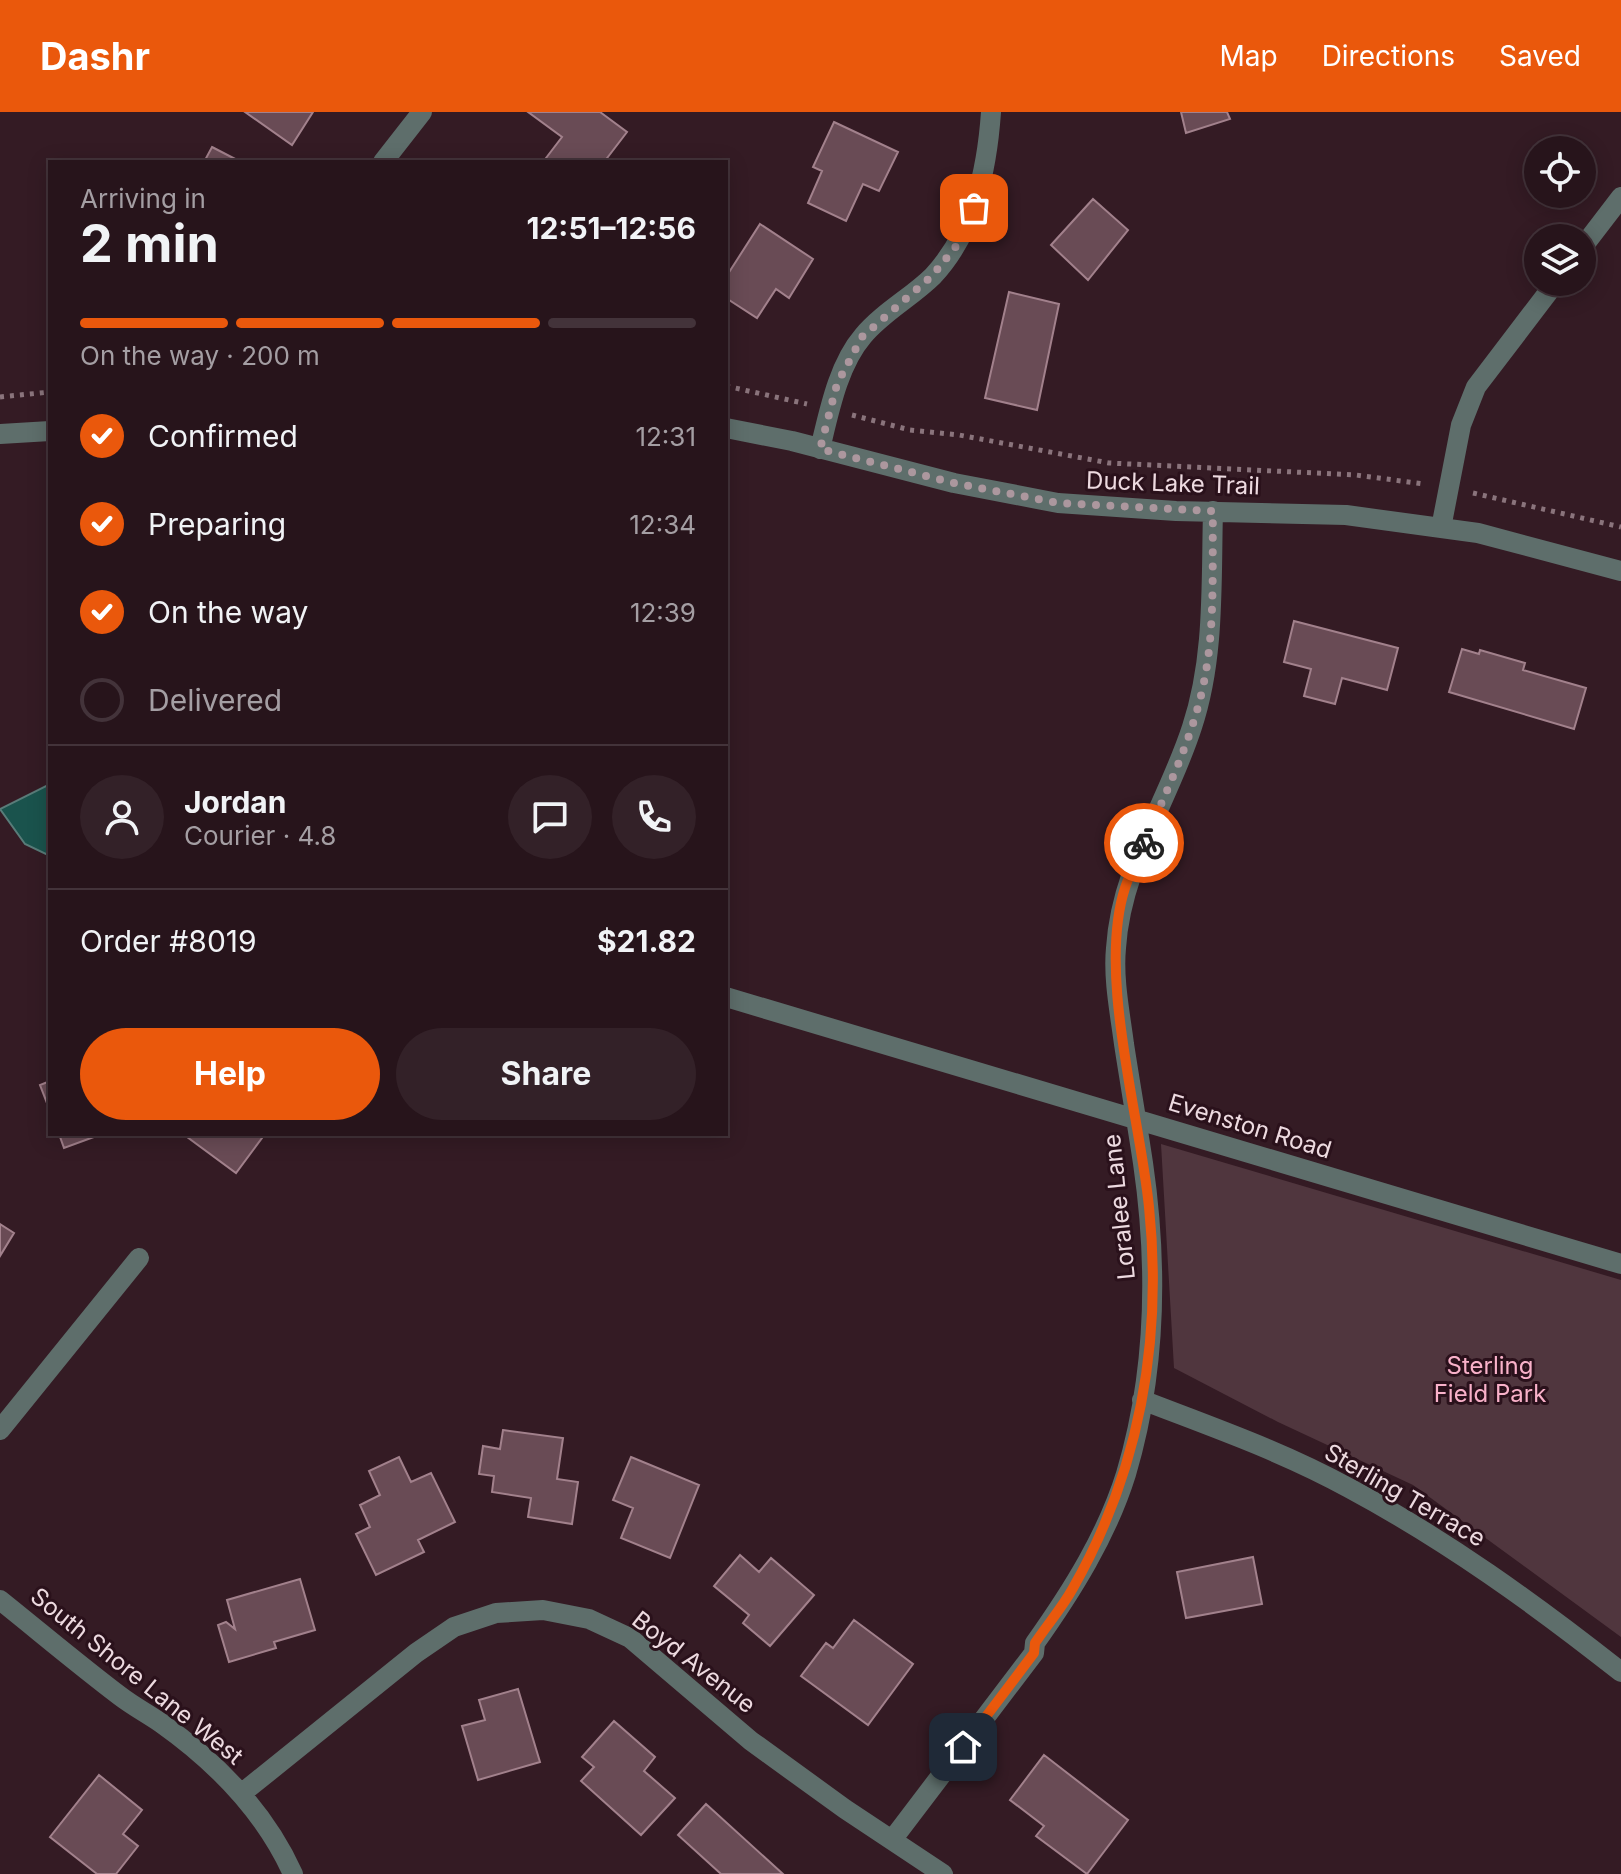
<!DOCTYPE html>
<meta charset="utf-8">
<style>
body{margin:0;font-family:Inter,sans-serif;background:#332128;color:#f1f3f6;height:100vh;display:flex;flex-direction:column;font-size:30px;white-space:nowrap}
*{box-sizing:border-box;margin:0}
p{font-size:26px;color:#a49ea3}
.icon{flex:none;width:44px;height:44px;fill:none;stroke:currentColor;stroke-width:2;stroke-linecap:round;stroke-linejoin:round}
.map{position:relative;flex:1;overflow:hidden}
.panel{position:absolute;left:48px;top:48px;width:680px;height:976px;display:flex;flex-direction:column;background:#27141b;border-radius:0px;box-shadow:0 4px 20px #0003,0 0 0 2px #43333a}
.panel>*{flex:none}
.buttons{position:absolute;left:1524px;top:24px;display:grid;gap:16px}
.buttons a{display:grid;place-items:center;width:72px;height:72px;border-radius:50%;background:#27141b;box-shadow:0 4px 20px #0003,0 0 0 2px #43333a;font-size:40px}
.pin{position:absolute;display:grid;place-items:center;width:68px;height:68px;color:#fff;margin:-34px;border-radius:16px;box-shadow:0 4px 12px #0006}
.courier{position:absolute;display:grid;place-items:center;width:80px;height:80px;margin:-40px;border:6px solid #ea580c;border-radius:50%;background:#fff;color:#222;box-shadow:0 2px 10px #0007}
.overview em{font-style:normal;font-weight:700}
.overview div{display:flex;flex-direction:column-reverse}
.overview{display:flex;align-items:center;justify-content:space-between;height:136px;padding:0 32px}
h1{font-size:52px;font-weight:700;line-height:60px}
.bar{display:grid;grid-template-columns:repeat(4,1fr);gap:12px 8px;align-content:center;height:96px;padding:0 32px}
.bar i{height:10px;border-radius:6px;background:#43333a}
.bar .active{background:#ea580c}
.bar p{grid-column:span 4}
.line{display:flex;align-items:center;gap:20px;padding:0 32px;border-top:2px solid #43333a}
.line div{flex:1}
.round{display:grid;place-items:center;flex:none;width:84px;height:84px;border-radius:42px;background:#332128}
ol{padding:0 32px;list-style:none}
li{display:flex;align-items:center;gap:24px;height:88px}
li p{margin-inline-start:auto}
li .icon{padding:8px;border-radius:50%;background:#ea580c;color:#fff;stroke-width:4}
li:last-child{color:#a49ea3}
li i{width:44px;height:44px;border:4px solid #43333a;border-radius:50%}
.action{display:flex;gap:16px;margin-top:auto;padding:16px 32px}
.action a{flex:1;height:92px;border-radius:48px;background:#ea580c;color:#fff;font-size:32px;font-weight:700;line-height:92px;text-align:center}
.action a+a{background:#332128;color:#f1f3f6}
header{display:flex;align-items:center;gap:48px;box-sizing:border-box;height:112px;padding:0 40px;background:#ea580c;color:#fff}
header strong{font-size:38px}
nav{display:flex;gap:44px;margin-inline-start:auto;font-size:28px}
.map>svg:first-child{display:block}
.green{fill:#50363e}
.water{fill:#1a534d;stroke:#597c79;stroke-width:2}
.building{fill:#694b55;stroke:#a2818c;stroke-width:2}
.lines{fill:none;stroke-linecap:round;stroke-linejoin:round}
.path{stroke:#8a747c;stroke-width:5;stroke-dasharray:4 6;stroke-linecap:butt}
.minor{stroke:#5e6e6b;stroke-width:20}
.done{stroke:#ac979e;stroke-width:8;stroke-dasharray:0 14.4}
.route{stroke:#ea580c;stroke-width:10}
.labels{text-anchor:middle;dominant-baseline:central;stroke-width:6;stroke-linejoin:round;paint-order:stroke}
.street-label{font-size:24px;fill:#eddae0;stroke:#2a111b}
.park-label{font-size:24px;fill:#f9b1c9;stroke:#2a111b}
</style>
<header>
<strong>Dashr</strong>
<nav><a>Map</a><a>Directions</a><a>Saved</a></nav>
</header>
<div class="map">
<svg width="1621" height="1762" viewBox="0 0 1621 1762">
<rect width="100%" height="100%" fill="#341b24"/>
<path class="green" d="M1161 1032 1621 1168V1525L1413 1373 1278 1310 1174 1256Z"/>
<path class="water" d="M50 672V744L25 732 0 697Z"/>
<path class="building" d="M245 0H313L292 33Z
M528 0H600L627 20 604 50H543L562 25Z
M1181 0H1227L1230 7 1186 21Z
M834 10 898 40 879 79 863 72 846 109 808 91 822 59 813 55Z
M212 35 241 50H204Z
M1093 87 1128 118 1088 168 1051 133Z
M760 112 813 147 789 186 776 177 757 206 726 186V165Z
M1009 180 1059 192 1037 298 985 286Z
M1294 509 1398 536 1387 578 1342 566 1335 592 1304 584 1311 557 1284 550Z
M1462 537 1479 542 1480 538 1525 551 1523 558 1586 576 1574 617 1449 580Z
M50 969V999L40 973Z
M59 1022H102L64 1036Z
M183 1022H265L236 1061Z
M0 1112 14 1121 0 1144Z
M503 1318 563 1326 557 1367 578 1370 572 1412 528 1405 531 1386 492 1380 494 1364 479 1362 483 1334 500 1337Z
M399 1345 411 1370 431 1361 455 1410 418 1428 424 1440 376 1463 356 1422 370 1415 360 1393 380 1383 369 1359Z
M631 1345 699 1373 670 1446 621 1426 633 1396 613 1388Z
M740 1443 759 1460 771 1446 814 1483 770 1534 743 1511 749 1503 714 1474Z
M1253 1445 1262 1492 1186 1506 1177 1460Z
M300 1467 315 1518 274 1530 276 1536 229 1550 218 1513 226 1510 235 1517 227 1488Z
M854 1508 913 1552 868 1613 801 1564 826 1531 833 1536Z
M518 1577 540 1650 478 1668 462 1614 485 1608 479 1588Z
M614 1609 655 1645 644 1659 675 1686 641 1723 581 1669 594 1655 582 1645Z
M1044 1643 1128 1708 1087 1762 1036 1724 1044 1714 1010 1688Z
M99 1663 142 1698 123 1722 138 1734 116 1762H97L50 1725Z
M706 1692 783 1762H721L678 1723Z"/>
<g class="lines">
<path class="path" d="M726 274 807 292
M0 285 50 280
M852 303 910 318 959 323 1109 351 1356 363 1424 372
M1473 381 1621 415"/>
<path class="minor" d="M383 50 422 0
M1582 136 1621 85
M726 316 792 329 954 371 1058 391 1176 399 1346 403 1478 421 1621 459
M0 322 50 319
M820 337C829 300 838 253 863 224 883 200 912 185 933 164 974 120 987 58 991 0
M1441 416 1461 313 1476 275 1556 170
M726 885 1621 1152
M1142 1288C1212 1315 1284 1340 1349 1376 1446 1428 1535 1492 1621 1560
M0 1318 139 1146
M0 1488C40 1520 79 1553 120 1584 133 1594 148 1602 161 1611 216 1650 265 1700 293 1762
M241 1682 416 1541 454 1515 496 1501 543 1498 589 1507 630 1526 751 1629 845 1697 943 1762
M892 1728 1034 1541 1035 1531C1072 1479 1107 1423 1126 1362 1156 1261 1158 1154 1143 1051 1137 1011 1130 971 1124 932 1120 901 1113 867 1116 836 1121 755 1168 690 1192 615 1215 546 1211 471 1213 399"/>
</g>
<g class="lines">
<path class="done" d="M974 96 957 133 932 164 862 225 837 272 820 337 954 371 1058 391 1213 399C1212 451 1215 507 1206 559 1196 620 1168 675 1144 731"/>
<path class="route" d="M963 1635 1034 1541 1035 1531C1047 1513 1062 1496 1073 1476 1139 1360 1163 1229 1149 1095 1140 1004 1097 862 1125 776 1130 761 1137 746 1144 731"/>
</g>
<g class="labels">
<g class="street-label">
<text transform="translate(1173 371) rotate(2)">Duck Lake Trail</text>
<text transform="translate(1250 1014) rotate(17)">Evenston Road</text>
<text transform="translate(1119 1095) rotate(-96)">Loralee Lane</text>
<text transform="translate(1405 1383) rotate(30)">Sterling Terrace</text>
<text transform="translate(694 1550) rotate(38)">Boyd Avenue</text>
<text transform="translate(137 1564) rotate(39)">South Shore Lane West</text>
</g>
<g class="park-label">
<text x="1490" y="1253">Sterling<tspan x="1490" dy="28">Field Park</tspan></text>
</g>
</g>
</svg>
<div class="buttons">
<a><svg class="icon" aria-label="locate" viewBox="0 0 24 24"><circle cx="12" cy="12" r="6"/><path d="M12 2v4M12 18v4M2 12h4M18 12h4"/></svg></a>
<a><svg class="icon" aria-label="layers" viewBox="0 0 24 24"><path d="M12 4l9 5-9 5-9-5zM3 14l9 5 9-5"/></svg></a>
</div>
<div class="pin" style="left:974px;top:96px;background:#ea580c"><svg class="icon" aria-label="bag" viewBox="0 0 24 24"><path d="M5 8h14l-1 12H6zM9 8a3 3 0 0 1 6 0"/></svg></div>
<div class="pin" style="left:963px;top:1635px;background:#1f2937"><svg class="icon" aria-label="home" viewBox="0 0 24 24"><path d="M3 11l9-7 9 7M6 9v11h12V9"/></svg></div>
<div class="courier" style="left:1144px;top:731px"><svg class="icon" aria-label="bike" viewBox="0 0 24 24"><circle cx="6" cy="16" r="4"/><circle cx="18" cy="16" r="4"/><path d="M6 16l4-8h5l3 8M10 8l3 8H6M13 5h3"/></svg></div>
<section class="panel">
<div class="overview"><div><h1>2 min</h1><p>Arriving in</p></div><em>12:51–12:56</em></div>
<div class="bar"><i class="active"></i><i class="active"></i><i class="active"></i><i></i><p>On the way · 200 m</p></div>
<ol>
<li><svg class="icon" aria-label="check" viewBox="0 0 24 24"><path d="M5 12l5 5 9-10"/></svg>Confirmed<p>12:31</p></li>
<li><svg class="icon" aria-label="check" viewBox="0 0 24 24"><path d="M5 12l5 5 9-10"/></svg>Preparing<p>12:34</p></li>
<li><svg class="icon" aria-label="check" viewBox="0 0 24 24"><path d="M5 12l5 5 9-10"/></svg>On the way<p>12:39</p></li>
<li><i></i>Delivered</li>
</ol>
<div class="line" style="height:144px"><a class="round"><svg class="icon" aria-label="person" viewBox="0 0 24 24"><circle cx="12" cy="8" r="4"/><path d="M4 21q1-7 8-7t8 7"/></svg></a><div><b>Jordan</b><p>Courier · 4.8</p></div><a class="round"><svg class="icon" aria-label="chat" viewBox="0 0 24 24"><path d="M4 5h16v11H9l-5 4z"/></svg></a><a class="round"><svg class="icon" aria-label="phone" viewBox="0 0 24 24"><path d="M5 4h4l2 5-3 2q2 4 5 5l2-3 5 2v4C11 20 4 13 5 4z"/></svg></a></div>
<div class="line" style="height:104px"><div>Order #8019</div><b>$21.82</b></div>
<div class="action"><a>Help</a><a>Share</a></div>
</section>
</div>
